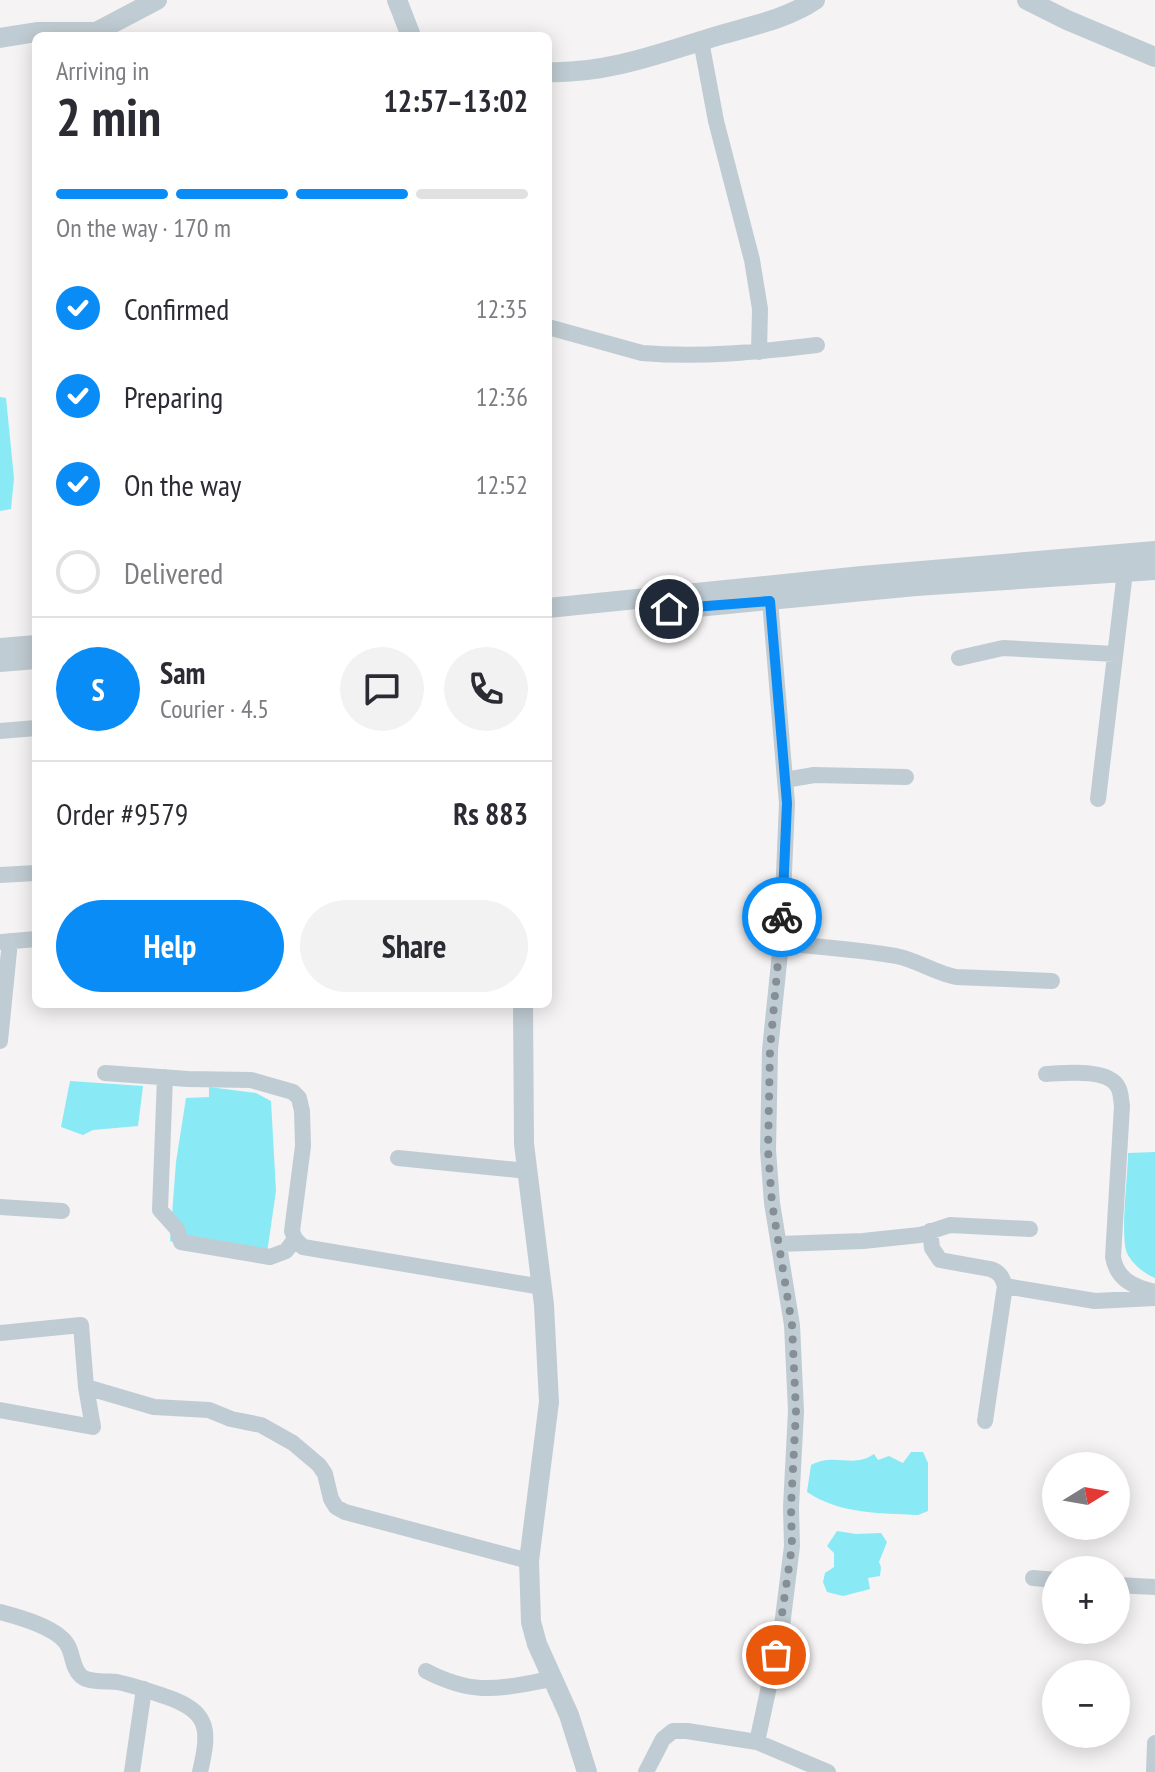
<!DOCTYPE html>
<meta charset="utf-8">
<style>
body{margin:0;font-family:"PT Sans Narrow",sans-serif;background:#f2f2f3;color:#2b2b33;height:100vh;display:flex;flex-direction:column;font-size:30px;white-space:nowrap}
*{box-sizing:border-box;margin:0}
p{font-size:26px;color:#7c7c81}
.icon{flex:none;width:44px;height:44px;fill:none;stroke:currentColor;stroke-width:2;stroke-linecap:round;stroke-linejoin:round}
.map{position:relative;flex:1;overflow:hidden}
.drawer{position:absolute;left:32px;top:32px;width:520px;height:976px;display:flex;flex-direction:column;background:#fff;border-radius:12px;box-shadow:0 4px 20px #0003}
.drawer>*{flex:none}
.needle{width:52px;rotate:79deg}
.controls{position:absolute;left:1042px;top:1452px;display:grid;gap:16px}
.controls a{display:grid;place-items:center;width:88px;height:88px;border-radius:50%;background:#fff;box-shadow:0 4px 20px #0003;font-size:40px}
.pin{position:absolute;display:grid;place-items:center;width:68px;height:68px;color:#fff;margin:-34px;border:4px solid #fff;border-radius:50%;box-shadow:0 2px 8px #0007}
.courier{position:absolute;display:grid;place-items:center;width:80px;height:80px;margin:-40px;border:6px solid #0a8cf7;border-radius:50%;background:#fff;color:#222;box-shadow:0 2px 10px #0007}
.overview em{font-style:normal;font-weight:700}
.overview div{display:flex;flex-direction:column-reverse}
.overview{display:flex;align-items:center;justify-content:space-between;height:136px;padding:0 24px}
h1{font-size:52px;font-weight:700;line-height:60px}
.bar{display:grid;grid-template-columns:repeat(4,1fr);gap:12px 8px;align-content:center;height:96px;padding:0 24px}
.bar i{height:10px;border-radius:6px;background:#e1e1e2}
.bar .selected{background:#0a8cf7}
.bar p{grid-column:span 4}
.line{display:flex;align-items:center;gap:20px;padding:0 24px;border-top:2px solid #e1e1e2}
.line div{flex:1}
.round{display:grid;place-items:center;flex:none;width:84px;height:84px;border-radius:42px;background:#f2f2f3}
ol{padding:0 24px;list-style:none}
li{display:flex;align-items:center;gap:24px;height:88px}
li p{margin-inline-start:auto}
li .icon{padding:8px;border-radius:50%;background:#0a8cf7;color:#fff;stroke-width:4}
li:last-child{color:#7c7c81}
li i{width:44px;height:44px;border:4px solid #e1e1e2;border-radius:50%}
.cta{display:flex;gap:16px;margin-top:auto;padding:16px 24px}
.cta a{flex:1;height:92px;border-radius:48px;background:#0a8cf7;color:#fff;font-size:32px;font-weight:700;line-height:92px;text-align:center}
.cta a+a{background:#f2f2f3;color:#2b2b33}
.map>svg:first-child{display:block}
.water{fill:#89eaf5}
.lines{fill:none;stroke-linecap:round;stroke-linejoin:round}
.minor{stroke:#c0ccd3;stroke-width:16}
.tertiary{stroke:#c0ccd3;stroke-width:20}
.done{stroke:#858f95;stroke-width:8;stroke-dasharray:0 14.4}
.route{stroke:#0a8cf7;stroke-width:10}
</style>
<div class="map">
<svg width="1155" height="1772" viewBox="0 0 1155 1772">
<rect width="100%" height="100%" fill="#f5f3f3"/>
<path class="water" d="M0 397 6 398 14 478 11 509 0 511Z
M70 1081 143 1086 138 1126 93 1130 83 1135 61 1127Z
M209 1087 256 1093 271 1101 276 1191 267 1253 190 1248 170 1241 176 1162 186 1098 209 1097Z
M1155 1152V1278C1145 1274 1132 1264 1127 1253 1120 1237 1128 1174 1128 1153Z
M911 1452H923L928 1463V1511L918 1515C880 1513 839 1514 807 1492L811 1465C835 1452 853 1469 874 1454L878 1460 889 1456 903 1463Z
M837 1531 856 1534 881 1533 887 1542 879 1562 881 1567 880 1576 868 1578 870 1589 843 1596 827 1592 823 1582 825 1573 834 1567V1553L827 1546Z"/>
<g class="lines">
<path class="minor" d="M701 41 716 121 752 260 760 309 759 352
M548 327 642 353C700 358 758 352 817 345
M770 601 785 780
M959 658 1003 648 1115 654
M0 731 36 728
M1098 799 1125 572
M0 875 36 873
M2 942 36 939
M781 943C819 947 858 949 896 956 917 960 935 973 956 977L1052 981
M0 1041 10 941
M105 1073 188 1079 251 1080 293 1092 299 1098 302 1111 303 1146 292 1231 295 1239 303 1247 542 1287
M1046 1074C1064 1073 1108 1068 1118 1087 1121 1092 1121 1100 1122 1106L1113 1257C1117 1280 1134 1287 1155 1292
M165 1077 160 1210 177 1229 181 1242 270 1257 286 1251 295 1239
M398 1158 528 1171
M0 1207 62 1211
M930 1231 932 1248 940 1260 990 1269C1000 1272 1002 1277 1005 1286L985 1421
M779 1244 863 1241 920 1235 950 1225 1030 1229
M1005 1286 1095 1301 1155 1298
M0 1333 81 1325 86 1387 93 1427 0 1410
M86 1387 154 1407 209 1410 231 1419 261 1425 293 1443 319 1465 325 1474 331 1499 336 1507 345 1512 529 1561
M1033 1578 1056 1580
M1116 1585 1155 1587
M0 1612C19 1617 61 1628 69 1648 73 1657 73 1669 81 1676 89 1683 107 1681 117 1682 133 1685 149 1691 164 1696 210 1711 210 1729 200 1772
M426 1671C476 1697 500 1688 552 1679
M757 1742 782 1626 792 1546 791 1507 796 1411 792 1325 772 1203 768 1150 770 1050 781 943 787 803 785 780 814 775 906 777
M132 1772 144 1689
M646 1772 663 1739 673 1731H687L757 1742 828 1772
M1154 1772 1155 1743"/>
<path class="tertiary" d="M397 0 411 36
M1027 0 1067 20 1155 57
M0 38 37 32H96L157 0
M548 72C607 74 661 53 717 36 750 26 785 20 815 0
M697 607 916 586 1155 570
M548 608 862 576 1155 551
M0 648 36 645
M0 662 36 659
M523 1004 524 1144 544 1305 549 1402 529 1561 531 1622 537 1644 569 1715 587 1772"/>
</g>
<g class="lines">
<path class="done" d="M776 1655 792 1546 791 1507 796 1411 792 1325 772 1203 768 1150 770 1050 782 917"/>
<path class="route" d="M669 609 770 601 787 803 782 917"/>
</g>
</svg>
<div class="controls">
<a><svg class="needle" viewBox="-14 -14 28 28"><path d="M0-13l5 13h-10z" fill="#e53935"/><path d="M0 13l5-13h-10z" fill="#7c7c81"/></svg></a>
<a>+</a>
<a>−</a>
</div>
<div class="pin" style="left:776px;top:1655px;background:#ea580c"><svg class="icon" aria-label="bag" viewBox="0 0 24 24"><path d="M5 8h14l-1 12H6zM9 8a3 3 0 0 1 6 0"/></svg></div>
<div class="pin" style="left:669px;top:609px;background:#1f2937"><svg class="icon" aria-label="home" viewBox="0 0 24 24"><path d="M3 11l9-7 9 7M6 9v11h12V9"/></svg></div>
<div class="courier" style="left:782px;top:917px"><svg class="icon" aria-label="bike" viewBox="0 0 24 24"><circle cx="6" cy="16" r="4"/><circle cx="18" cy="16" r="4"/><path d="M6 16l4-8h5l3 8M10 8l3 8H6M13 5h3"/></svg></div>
<section class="drawer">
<div class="overview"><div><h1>2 min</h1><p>Arriving in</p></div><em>12:57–13:02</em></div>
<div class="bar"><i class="selected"></i><i class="selected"></i><i class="selected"></i><i></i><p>On the way · 170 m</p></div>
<ol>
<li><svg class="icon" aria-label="check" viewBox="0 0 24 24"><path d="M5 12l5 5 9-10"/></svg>Confirmed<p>12:35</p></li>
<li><svg class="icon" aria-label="check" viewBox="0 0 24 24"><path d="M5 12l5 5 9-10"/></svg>Preparing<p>12:36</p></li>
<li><svg class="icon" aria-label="check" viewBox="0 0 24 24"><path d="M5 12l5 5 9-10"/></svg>On the way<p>12:52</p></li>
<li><i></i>Delivered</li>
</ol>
<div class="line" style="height:144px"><b class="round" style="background:#0a8cf7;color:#fff">S</b><div><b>Sam</b><p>Courier · 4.5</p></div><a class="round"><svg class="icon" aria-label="chat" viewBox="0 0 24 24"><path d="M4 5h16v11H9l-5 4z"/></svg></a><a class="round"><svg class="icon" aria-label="phone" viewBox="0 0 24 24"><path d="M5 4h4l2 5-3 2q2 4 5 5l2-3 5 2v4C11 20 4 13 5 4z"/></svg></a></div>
<div class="line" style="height:104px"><div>Order #9579</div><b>Rs 883</b></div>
<div class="cta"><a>Help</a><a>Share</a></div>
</section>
</div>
